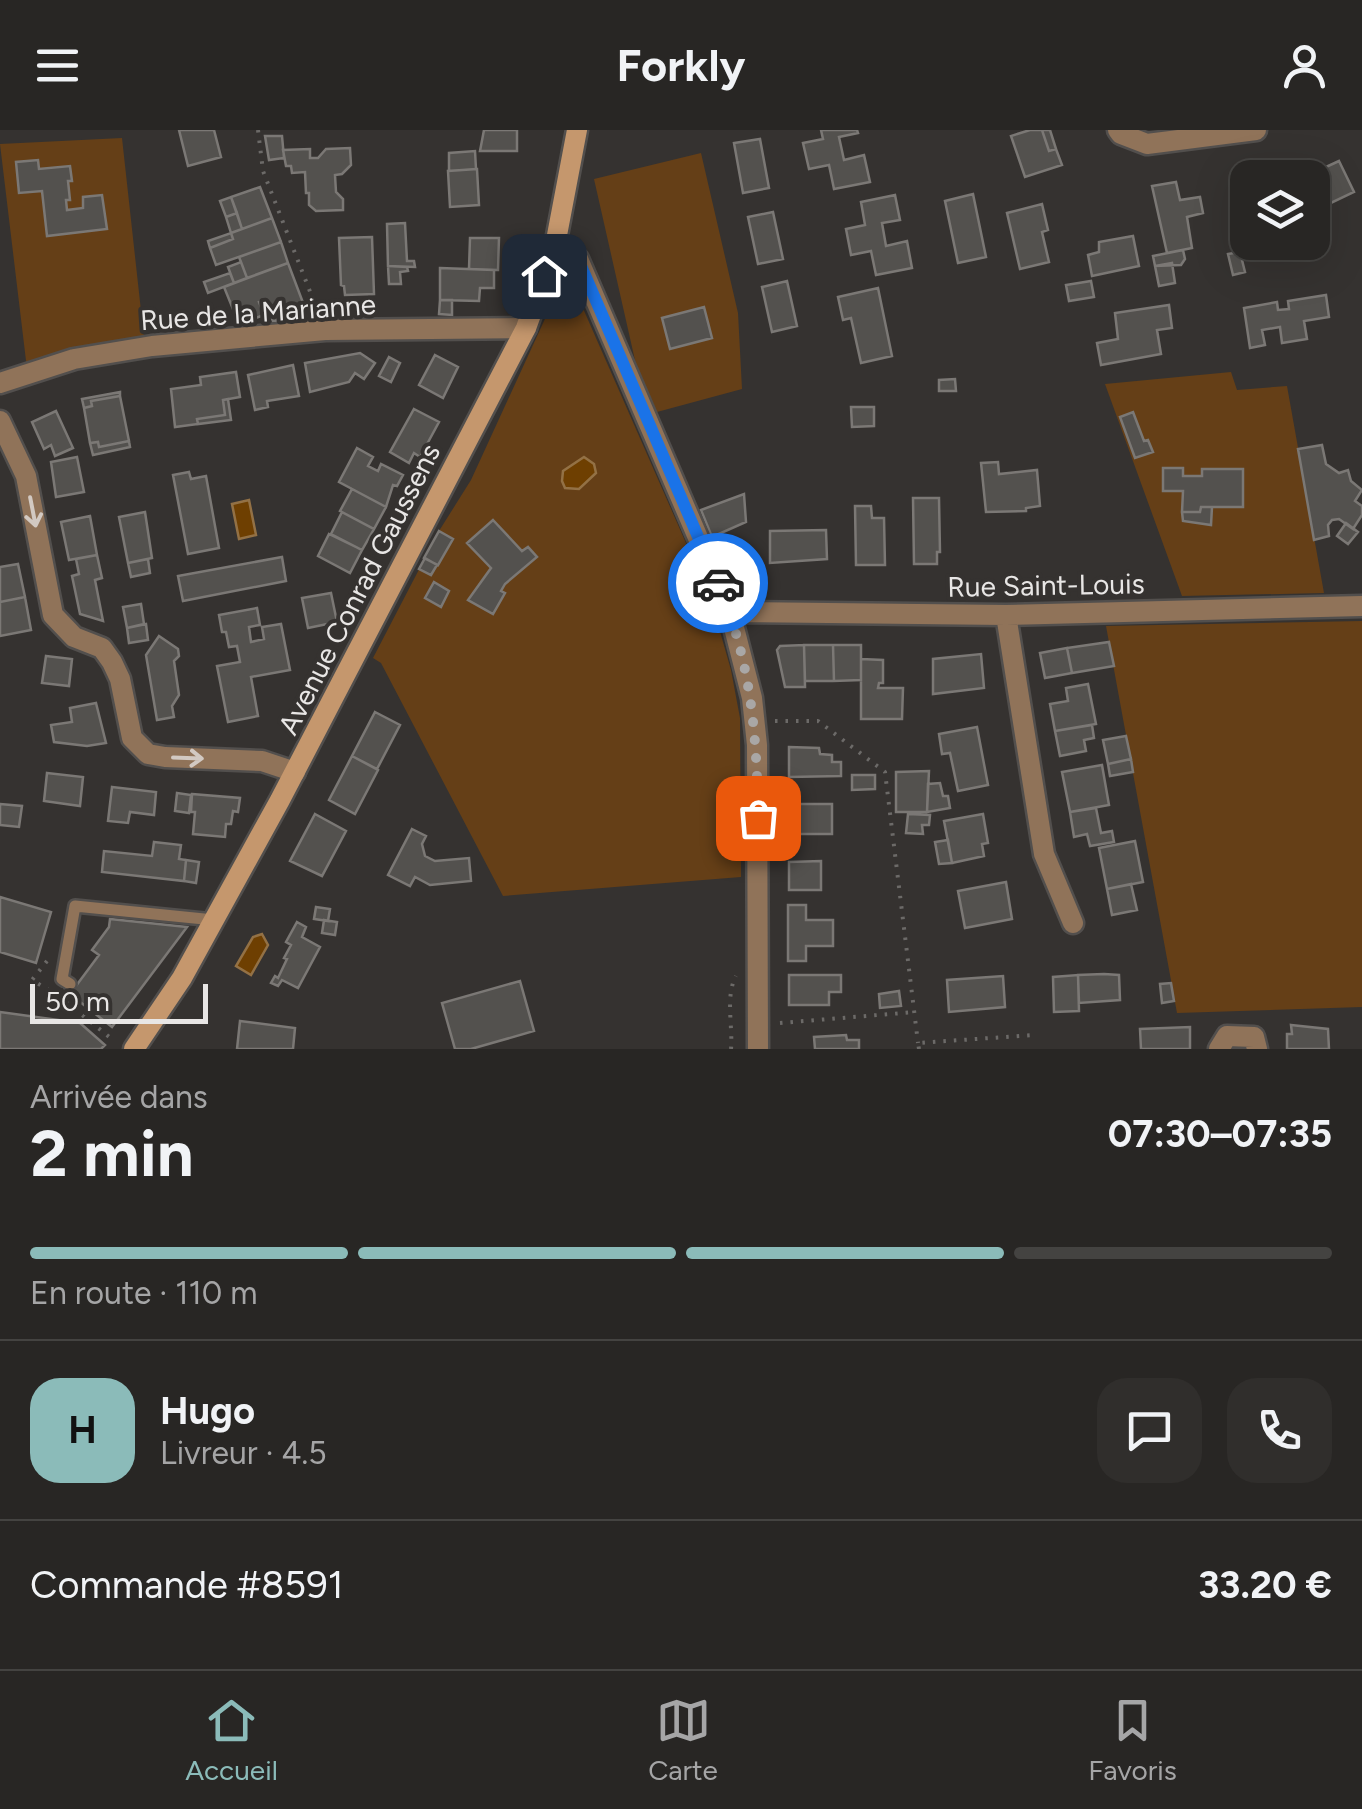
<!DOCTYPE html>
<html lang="fr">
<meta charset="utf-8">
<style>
body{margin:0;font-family:Figtree,sans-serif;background:#302e2c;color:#f1f3f6;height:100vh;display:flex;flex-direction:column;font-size:38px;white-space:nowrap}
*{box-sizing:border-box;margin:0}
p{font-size:32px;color:#a5a5a6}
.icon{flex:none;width:55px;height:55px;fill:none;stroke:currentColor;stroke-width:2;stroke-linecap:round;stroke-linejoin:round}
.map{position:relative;height:919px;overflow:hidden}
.details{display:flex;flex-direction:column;background:#282624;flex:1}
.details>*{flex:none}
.fabs{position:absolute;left:1230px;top:30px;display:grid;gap:20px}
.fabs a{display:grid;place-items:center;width:100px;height:100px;border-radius:20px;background:#282624;box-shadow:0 10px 40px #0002,0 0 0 2px #444341;font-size:50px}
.scale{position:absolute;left:30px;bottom:25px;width:178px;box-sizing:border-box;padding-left:10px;border:5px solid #e8e6e5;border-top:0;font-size:28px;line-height:35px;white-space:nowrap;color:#e8e6e5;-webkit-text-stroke:8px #353230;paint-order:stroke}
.pin{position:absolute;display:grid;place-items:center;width:85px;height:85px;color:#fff;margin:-42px;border-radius:20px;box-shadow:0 5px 15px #0006}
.courier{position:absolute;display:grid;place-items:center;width:100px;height:100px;margin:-50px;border:8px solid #1a73e8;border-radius:50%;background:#fff;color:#222;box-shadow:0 2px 12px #0007}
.head em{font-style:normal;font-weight:700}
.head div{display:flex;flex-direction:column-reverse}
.head{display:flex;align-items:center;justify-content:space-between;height:170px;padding:0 30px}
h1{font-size:65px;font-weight:700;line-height:75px}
.bar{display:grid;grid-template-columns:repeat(4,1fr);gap:15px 10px;align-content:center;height:120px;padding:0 30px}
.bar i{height:12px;border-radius:8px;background:#444341}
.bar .on{background:#8bbbb9}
.bar p{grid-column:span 4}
.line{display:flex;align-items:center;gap:25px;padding:0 30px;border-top:2px solid #444341}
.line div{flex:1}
.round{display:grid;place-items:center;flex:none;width:105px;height:105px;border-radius:30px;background:#302e2c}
header{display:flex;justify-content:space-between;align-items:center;height:130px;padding:0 30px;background:#282624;font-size:45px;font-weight:700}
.tabs{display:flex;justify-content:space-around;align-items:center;height:140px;border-top:2px solid #444341;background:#282624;font-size:28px;color:#a5a5a6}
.tabs a{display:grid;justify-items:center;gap:5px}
.tabs .on{color:#8bbbb9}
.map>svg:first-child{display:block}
.green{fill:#653f17}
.water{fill:#6e3f01;stroke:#937145;stroke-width:2.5}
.building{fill:#53514e;stroke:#7b7875;stroke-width:2.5}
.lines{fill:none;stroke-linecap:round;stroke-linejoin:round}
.lane-casing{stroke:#524f4d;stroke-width:16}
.street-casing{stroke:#524f4d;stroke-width:25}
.secondary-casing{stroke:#524f4d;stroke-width:25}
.path{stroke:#6c6a68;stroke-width:4;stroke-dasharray:2.5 8;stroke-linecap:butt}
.lane{stroke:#907359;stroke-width:11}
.street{stroke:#907359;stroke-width:20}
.secondary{stroke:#c5976d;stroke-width:20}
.oneway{stroke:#d2c9c2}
.done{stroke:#a9a7a6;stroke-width:10;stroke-dasharray:0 18}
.route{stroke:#1a73e8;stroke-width:12}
.labels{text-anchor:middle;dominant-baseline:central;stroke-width:8;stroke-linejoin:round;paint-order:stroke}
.street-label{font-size:28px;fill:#e8e6e5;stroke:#353230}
</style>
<header><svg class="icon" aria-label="menu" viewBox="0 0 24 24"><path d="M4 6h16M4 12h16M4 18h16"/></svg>Forkly<svg class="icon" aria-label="person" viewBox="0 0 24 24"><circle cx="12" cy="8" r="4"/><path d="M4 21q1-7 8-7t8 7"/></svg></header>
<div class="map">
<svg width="1362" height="919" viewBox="0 0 1362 919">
<rect width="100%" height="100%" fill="#353230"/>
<path class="green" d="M122 8 144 208 27 239 0 14Z
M701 23 738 183 742 259 657 282 637 239 594 49Z
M555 167H578L711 470 731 540 740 588 741 747 503 766 381 533 373 528 439 401 471 350Z
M1231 242 1237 260 1287 256 1324 463 1182 466 1105 254Z
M1362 491V877L1177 883 1106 496Z"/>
<path class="water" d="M584 327 594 334 596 343 579 359 565 358 562 351 563 341Z
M249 370 256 405 239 409 232 374Z
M262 804 268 815 251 845 236 836 253 807Z"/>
<path class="building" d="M179 0H214L221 27 188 36Z
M484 0H517V21H480Z
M821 0H857L858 3 839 7 844 30 864 25 870 52 834 59 829 35 809 39 803 13 823 9Z
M1030 0H1042L1049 21 1056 19 1062 35 1025 47 1011 6Z
M1042 0H1050L1056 19 1049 21Z
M265 6H282L284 28 269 30Z
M760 9 769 58 743 63 734 13Z
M350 18 351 35 342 44 335 45 336 62 343 69V80L316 81 309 75V63H306L305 42 292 43 291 36H286L283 20 310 19V28H318L326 19Z
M475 21 476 39 449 41V23Z
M38 30 39 39 70 36 72 51H68L70 70H66L67 80 83 78V67L102 65 107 99 47 106 42 61 19 63 16 32Z
M1339 31 1354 62 1314 81 1312 48H1302Z
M477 39 479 75 450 77 448 41Z
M1176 52 1180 70 1200 67 1203 83 1187 87 1192 118 1167 123 1152 56Z
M260 57 272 88 242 99 231 67Z
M973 64 986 127 958 133 945 71Z
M895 65 900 90 882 93 886 116 907 111 912 138 876 145 871 121 851 125 846 99 865 95 861 72Z
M231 67 237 83 226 87 220 71Z
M1042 74 1048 100 1042 102 1049 132 1020 139 1007 83Z
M1248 76V105L1239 107 1232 80Z
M773 82 783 129 758 134 748 87Z
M237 83 242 99 231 103 226 87Z
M272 88 281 112 216 135 210 118 233 109 231 103Z
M405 93 407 131H414L415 137 388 136 387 94Z
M231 103 233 109 210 118 208 111Z
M1133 106 1139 136 1092 146 1088 125 1099 122V112Z
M372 107 374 164 345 165 344 156 341 155 339 108Z
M470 108H499L498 140 469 139Z
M281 112 288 133 247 148 239 127Z
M1183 120 1185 129 1181 135 1155 136 1153 126Z
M1240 122 1245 142 1233 145 1228 124Z
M241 132 247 148 234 153 228 137Z
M288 133 308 186 273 191 265 170 259 172 264 185 239 194 224 157Z
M1172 133 1175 153 1159 156 1155 136Z
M388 136 407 137 408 141 400 142 401 154H389Z
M440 138 494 140V158H480L479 171 440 170Z
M230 143 234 153 208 163 204 152Z
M787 151 797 196 772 202 762 157Z
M1091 151 1094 167 1069 171 1066 155Z
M878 158 892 226 861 233 851 188 843 190 838 167Z
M1326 165 1329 187 1304 191 1307 209 1282 213 1280 197 1262 200 1265 215 1250 218 1244 178 1277 172 1278 180 1289 179 1288 171Z
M440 170H452V185L439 184Z
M1169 175 1172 198 1157 200 1161 224 1101 235 1097 213 1118 209 1115 183Z
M704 177 712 208 670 219 662 188Z
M360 223 375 233 364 249 355 243 349 252 310 262 305 233Z
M435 225 458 237 443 268 419 255Z
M389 227 400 233 391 252 379 246Z
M293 235 299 266 267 271 268 277 255 280 248 245Z
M236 242 240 267 223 270 225 285 197 289 198 294 175 297 171 259 201 255 200 247Z
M955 249 956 261H939V250Z
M120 262V266L91 271 92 276 84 278 82 269Z
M120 266 129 311 99 317 98 312 90 313 84 278 92 276 91 271Z
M228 269 231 290 198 294 197 289 225 285 223 270Z
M851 277H874V296L852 297Z
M414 279 439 292 420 327 414 323 409 333 390 322Z
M56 281 73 318 55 326 51 315 44 319 32 292Z
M1133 282 1144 311 1148 310 1153 322 1135 328 1120 287Z
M129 311 130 317 93 325 90 313 98 312 99 317Z
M1322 315 1326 334 1339 343 1348 340 1351 351 1362 360 1355 371 1362 376V385L1353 399 1339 389 1332 390 1328 395 1329 406 1314 410 1298 319Z
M357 318 373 327 368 336 378 341 381 334 403 345 397 356 393 355 386 377 339 352Z
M77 327 84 362 56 367 51 332Z
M998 332 999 344 1037 340 1040 376 1026 378V381L986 382 981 333Z
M1163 338H1183V346H1202V339H1243V377H1201L1200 382H1182L1183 361H1163Z
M189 342 191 349 206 346 219 418 188 424 173 345Z
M352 359 386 377 374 399 340 381Z
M744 364 746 392 712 407 701 380Z
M913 368H939L940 422H937V434H914Z
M855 376H871L872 388H884L885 435H856Z
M1201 377H1212L1211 395 1183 391 1182 382H1200Z
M145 382 152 428 128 433 119 387Z
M342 382 374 399 362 420 331 404Z
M90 386 97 425 69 430 61 392Z
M493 390 522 421 528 417 537 427 505 454 501 461 505 463 493 484 468 470 491 438 467 413Z
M1346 393 1358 402 1348 414 1337 406Z
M826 400 827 429 770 433V401Z
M439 401 453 409 438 435 424 428Z
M329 404 362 420 350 443 318 426Z
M97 425 102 448 95 450 103 491 80 484 72 446 79 444 76 429Z
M282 427 286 451 183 471 178 446Z
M425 428 437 435 431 445 419 439Z
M148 429 150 443 131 447 128 433Z
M18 434 25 467 0 472V437Z
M434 452 449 461 441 477 425 468Z
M331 463 337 492 308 498 302 468Z
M25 467 31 500 0 506V472Z
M141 474 144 494 127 498 123 477Z
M257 478 260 495 249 497 251 512 264 509 262 497 281 494 290 540 251 547 258 586 228 592 217 536 240 532 237 516 229 517 226 502H222L219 485Z
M146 494 148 510 129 513 127 498Z
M159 506 178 519 179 526 174 531 179 565 172 576 174 587 157 590 146 525Z
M1109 512 1114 536 1072 543 1067 518Z
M804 515H833L834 551H805Z
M804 515 805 557H785L777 520 780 516Z
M833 515H861V550L834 551Z
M1067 518 1072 543 1045 548 1040 523Z
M981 524 984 558 933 564V529Z
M46 526 72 529 69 556 42 553Z
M861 529 883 530V553H879L878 558H903L902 589H861Z
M1088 554 1096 594 1055 601 1050 574 1068 571 1066 558Z
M96 573 106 613 87 616 54 612 51 595 72 592 70 578Z
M375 582 400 595 377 639 352 626Z
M1092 595 1094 608 1084 610 1086 621 1060 626 1055 601Z
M977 597 988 655 958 661 950 623 942 624 939 604Z
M1126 606 1131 629 1108 634 1103 610Z
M789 617 819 618 820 624 832 625V632H841V646L789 647Z
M352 626 378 640 355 684 329 670Z
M1131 629 1133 642 1110 646 1108 634Z
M1102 635 1109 675 1070 682 1062 642Z
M929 641 927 682H896V642Z
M47 643 83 647 80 676 44 671Z
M852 645H875V659L852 660Z
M940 653 943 666H948L950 678 927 682 928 654Z
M112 657 156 662 154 685 130 682 128 693 108 691Z
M177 663 191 665 189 683 175 681Z
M192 664 240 668 238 682 233 681 231 694H226L225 707 193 704 195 682H191Z
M0 674 22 676 19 697 0 695Z
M787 674H832V704H787Z
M1096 678 1101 703 1112 701 1114 712 1090 716 1087 704 1074 707 1070 682Z
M315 684 346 701 322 746 290 731Z
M908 684 930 685 929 695H922L923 704 906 703Z
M983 684 988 713 982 714 984 726 952 733 944 691Z
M412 699 426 706 422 714 425 726 435 731 469 728 471 751 430 755 415 747 410 756 388 745Z
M948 710 952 733 939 734 935 712Z
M1135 711 1143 752 1107 759 1099 718Z
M154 712 181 715 179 729 186 730 184 751 102 742 104 721 152 726Z
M186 730 199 732 196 753 184 751Z
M821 731V760H789V732Z
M1006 752 1012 789 965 798 958 761Z
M1131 754 1137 780 1112 785 1107 759Z
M0 767 51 782 36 833 0 822Z
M788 775H806V790H833V816H806V831H788Z
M316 777 330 779 328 791 314 789Z
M110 789 187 797 112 897 70 864 99 825 92 820 109 797Z
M324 790 337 792 335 805 322 803Z
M297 792 306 797 302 807 320 817 298 858 282 850 278 856 271 853 275 846 278 848 287 829 284 828 291 815 286 812Z
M1104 844 1119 845 1120 870 1079 873 1078 845Z
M789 845H841V862H829V875H789Z
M1078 845 1079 881 1054 882 1053 847Z
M1003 846 1005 877 949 882 947 850Z
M520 851 534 901 471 919H455L442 873Z
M1171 853 1174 871 1162 873 1160 854Z
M899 861 901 876 880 878 879 864Z
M0 882 80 893 105 915 101 919H0Z
M240 891 295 898 293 919H237Z
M1291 895 1328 899 1329 919H1287V904H1292Z
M1190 897V919H1141L1140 899Z
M846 905 847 910H859V919H815L814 907Z"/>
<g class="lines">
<defs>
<path id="lane" d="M70 854 62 849 75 776 214 790"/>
<path id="street" d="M1118 0 1121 4 1147 14 1256 0
M554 121 578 129 730 482 752 568 757 615 758 919
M0 253 74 229 152 216 325 200 526 198
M0 291 26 346 53 485 74 507 102 518 112 532 120 549 132 608 148 624 165 627 262 631 295 642
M730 482 1006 485 1362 476
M1006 485 1044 724 1073 793
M1219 919 1227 906 1254 907 1257 919"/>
<path id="secondary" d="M134 919 182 848 280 670 526 198 554 121 577 0"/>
</defs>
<use href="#lane" class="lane-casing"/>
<use href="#street" class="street-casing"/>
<use href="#secondary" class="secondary-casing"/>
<path class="path" d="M258 0 263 41 316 177
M775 591H818L885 642 918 913
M47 831 32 850 50 861
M66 872 113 910
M780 893 915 882
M731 919C733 896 725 866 736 846
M919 919 918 913 1034 905"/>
<use href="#lane" class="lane"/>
<use href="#street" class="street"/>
<use href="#secondary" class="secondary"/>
</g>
<defs><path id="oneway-shaft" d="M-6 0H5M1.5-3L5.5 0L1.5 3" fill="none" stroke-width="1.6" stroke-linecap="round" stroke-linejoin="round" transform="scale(2.5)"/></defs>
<g class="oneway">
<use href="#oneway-shaft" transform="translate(33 382) rotate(79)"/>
<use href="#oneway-shaft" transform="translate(188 628) rotate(2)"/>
</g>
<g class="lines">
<path class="done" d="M718 453C751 531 757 604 758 688"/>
<path class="route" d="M544 146 554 120 578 129 718 453"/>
</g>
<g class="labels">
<g class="street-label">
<text transform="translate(258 182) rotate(-4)">Rue de la Marianne</text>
<text transform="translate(1046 455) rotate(-1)">Rue Saint-Louis</text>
<text transform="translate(359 459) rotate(-63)">Avenue Conrad Gaussens</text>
</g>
</g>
</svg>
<div class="fabs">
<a><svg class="icon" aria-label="layers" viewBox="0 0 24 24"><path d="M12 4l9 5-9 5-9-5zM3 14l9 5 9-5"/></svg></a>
</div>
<div class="scale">50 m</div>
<div class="pin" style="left:758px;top:688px;background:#ea580c"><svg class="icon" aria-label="bag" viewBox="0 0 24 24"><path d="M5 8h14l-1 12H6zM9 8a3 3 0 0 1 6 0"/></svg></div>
<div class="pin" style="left:544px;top:146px;background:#1f2937"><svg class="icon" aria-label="home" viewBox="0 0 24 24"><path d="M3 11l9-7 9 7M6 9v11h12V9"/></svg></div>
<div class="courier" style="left:718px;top:453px"><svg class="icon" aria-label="car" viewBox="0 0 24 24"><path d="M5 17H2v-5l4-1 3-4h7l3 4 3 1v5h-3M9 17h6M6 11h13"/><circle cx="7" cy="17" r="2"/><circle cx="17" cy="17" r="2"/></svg></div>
</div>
<section class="details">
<div class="head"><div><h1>2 min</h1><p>Arrivée dans</p></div><em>07:30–07:35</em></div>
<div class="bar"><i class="on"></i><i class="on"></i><i class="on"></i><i></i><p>En route · 110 m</p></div>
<div class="line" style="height:180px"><b class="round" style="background:#8bbbb9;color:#111">H</b><div><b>Hugo</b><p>Livreur · 4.5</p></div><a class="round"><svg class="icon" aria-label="chat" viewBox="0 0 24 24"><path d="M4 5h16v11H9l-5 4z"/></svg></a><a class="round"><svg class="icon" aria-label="phone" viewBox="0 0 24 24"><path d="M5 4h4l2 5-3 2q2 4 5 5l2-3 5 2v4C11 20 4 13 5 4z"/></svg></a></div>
<div class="line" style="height:130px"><div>Commande #8591</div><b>33.20 €</b></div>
</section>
<nav class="tabs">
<a class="on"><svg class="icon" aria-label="home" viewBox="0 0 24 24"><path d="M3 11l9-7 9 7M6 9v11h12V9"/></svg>Accueil</a>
<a><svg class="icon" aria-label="map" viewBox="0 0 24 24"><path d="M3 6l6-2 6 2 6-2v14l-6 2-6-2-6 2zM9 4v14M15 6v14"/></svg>Carte</a>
<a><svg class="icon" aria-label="saved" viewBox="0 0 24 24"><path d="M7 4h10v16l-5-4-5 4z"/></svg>Favoris</a>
</nav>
